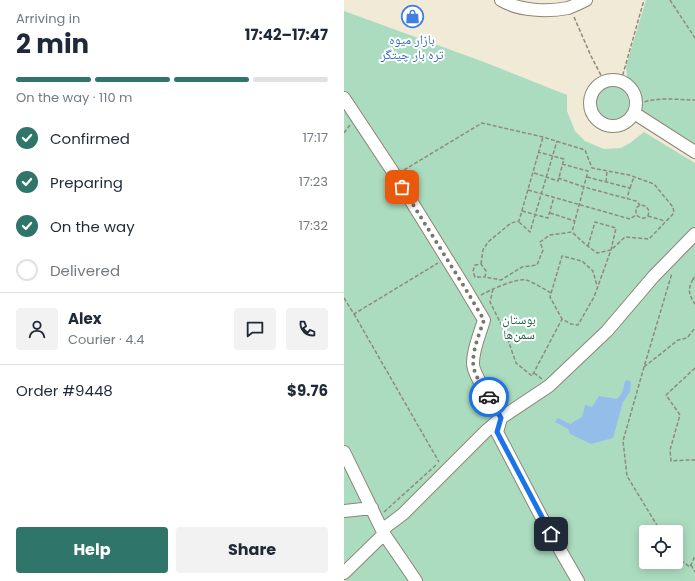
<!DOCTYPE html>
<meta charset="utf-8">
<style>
body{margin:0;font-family:Poppins,"Noto Naskh Arabic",sans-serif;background:#f2f2f3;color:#1f2937;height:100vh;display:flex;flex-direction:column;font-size:15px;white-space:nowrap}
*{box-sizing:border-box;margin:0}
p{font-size:13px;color:#747a83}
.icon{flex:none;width:22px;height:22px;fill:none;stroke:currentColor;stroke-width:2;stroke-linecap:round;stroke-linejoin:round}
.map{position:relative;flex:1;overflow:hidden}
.side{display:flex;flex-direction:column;background:#fff;width:344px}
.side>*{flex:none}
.fabs{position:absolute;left:295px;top:525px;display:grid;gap:8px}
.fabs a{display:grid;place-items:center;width:44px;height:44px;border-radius:4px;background:#fff;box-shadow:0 2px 10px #0003;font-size:20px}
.pin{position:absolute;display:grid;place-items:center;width:34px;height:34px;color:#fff;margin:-17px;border-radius:8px;box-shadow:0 2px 6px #0006}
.courier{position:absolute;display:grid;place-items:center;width:40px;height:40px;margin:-20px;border:3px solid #1a73e8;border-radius:50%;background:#fff;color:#222;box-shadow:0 1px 5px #0007}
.overview em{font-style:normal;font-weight:700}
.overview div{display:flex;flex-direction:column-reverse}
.overview{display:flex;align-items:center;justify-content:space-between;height:68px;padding:0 16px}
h1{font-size:26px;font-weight:700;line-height:30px}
.bar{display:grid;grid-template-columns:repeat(4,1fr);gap:6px 4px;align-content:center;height:48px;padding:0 16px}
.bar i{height:5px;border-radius:3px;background:#e0e1e3}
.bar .active{background:#2f7569}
.bar p{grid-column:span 4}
.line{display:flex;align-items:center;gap:10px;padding:0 16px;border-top:1px solid #e0e1e3}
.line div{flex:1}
.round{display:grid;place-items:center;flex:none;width:42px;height:42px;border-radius:4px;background:#f2f2f3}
ol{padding:0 16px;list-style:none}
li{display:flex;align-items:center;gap:12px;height:44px}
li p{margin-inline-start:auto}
li .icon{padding:4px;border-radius:50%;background:#2f7569;color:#fff;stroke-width:4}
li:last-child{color:#747a83}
li i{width:22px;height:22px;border:2px solid #e0e1e3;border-radius:50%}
.cta{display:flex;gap:8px;margin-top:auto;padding:8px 16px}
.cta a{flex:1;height:46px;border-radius:4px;background:#2f7569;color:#fff;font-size:16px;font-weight:700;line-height:46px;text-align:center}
.cta a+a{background:#f2f2f3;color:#1f2937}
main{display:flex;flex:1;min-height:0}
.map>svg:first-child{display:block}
.green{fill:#acdcc0;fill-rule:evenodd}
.water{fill:#95bdea}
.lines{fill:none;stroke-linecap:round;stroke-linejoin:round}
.minor-casing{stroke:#8b8573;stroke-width:14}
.path{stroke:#8e8a7d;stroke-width:1.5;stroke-dasharray:4 2;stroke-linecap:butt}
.minor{stroke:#fff;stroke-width:12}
.done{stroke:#7a766a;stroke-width:4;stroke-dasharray:0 7.2}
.route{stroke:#1a73e8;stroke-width:5}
.labels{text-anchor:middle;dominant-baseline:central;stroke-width:4;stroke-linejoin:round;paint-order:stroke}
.shop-label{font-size:13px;fill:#366cbe;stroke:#fff}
.park-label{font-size:13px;fill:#236545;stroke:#fff}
</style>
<main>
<section class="side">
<div class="overview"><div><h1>2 min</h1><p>Arriving in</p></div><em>17:42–17:47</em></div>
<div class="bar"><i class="active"></i><i class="active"></i><i class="active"></i><i></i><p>On the way · 110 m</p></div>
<ol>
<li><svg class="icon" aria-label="check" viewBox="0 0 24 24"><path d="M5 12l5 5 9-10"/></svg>Confirmed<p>17:17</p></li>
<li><svg class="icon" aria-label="check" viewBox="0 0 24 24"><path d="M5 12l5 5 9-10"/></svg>Preparing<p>17:23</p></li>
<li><svg class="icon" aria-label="check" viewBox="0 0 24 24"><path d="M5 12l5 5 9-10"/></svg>On the way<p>17:32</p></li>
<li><i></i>Delivered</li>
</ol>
<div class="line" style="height:72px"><a class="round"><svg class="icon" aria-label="person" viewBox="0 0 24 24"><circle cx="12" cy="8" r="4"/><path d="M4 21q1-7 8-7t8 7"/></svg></a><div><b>Alex</b><p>Courier · 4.4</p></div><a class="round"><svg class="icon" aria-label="chat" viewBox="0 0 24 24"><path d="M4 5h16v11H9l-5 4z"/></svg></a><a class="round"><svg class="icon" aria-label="phone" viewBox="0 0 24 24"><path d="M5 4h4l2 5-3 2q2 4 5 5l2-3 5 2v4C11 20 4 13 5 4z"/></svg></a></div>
<div class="line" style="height:52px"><div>Order #9448</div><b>$9.76</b></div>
<div class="cta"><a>Help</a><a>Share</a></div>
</section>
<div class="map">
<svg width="351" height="581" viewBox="0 0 351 581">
<rect width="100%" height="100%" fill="#f1ead7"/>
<path class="green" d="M302 0H351V144L297 110 296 97 292 86 283 77 282 66Z
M0 11 140 62 223 95V111L231 131 241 141 260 149 277 148 286 143 300 132 351 163V581H0ZM302 532H332V562H302Z
M266 86C293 87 289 122 267 119 261 119 257 115 254 111 248 100 256 90 266 86Z"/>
<path class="water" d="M284 380 287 382 286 392 279 402 269 438 247 444 226 434 224 429 211 422 214 418 226 424 238 417 241 405 248 407 255 396 273 399 278 393 281 381Z"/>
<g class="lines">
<defs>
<path id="minor" d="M157 0C175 11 204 12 224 8 230 6 236 3 242 0
M246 103a23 23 0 1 1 46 0a23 23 0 1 1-46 0Z
M0 98 51 175 121 288 140 320C136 334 129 348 129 363 128 374 151 406 157 418L153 432 200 522 234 581
M290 113 351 152
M0 452 40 534 72 581
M0 511 28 508
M39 529 59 514 142 431 157 418 205 386 263 331 309 277 351 234
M0 573 40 534"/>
</defs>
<use href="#minor" class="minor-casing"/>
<path class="path" d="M326 0 351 38
M230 17 247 56 260 81
M277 81 300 0
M295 104C313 96 333 100 351 100
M0 133 6 125
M218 164 244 171 228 232
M60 170 138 123 199 137 241 150 248 168 285 175 310 184 329 207 330 213 305 239 281 237 267 250 253 253 241 244 228 232 206 235 196 242 199 250 193 265 178 267 157 280 141 277 142 271 137 264 131 265 129 271 131 277H141
M190 173 214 181 220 159 194 152
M243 177 286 188 283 198
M214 178 240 187 292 201 296 205
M262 182 263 171
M286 188 290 177
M184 190 286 219 292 215C297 218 299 220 304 216L305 211 302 206 296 205 292 208V215
M178 211 204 218 210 197
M206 213 231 221
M304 216 321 221
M175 222 186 232 213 141
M244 246 251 222 272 228 267 250 250 297 234 325 227 324 218 319 206 297 218 256 238 261 249 271 253 286
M137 264 139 250 144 242 167 223 175 221 199 137
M351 277 349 279 351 281
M349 279C343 291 345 294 351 304
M149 289 146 302 162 334 172 363 188 376 218 319
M137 295C146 290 172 278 182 280 189 282 200 289 207 293
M0 298 10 314 94 263
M10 314 95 462
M300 367 334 340 343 338 351 328
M351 368 322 395 336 415 326 450 327 461 342 460H351
M190 373 198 379
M40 512 92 465
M317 532 283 476 279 441 300 367 328 273
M332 557 346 567 351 556
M347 565 351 572"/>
<use href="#minor" class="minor"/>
</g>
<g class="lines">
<path class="done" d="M58 187 121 288 140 320C135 335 125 358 131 372 134 381 140 389 145 397"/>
<path class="route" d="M145 397 157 418 153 432 207 534"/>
</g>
<defs>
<symbol id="shop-ring" viewBox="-11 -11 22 22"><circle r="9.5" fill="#fff" stroke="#3f7fe0" stroke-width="1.5"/><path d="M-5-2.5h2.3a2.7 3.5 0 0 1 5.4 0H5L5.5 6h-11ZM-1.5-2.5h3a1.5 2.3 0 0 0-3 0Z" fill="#3f7fe0"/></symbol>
</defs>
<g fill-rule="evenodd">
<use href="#shop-ring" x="56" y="4" width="25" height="25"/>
</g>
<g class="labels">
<g class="shop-label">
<text x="68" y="39">بازار میوه<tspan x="68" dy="15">تره بار چیتگر</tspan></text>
</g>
<g class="park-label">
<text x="175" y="319">بوستان<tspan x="175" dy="15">سمن‌ها</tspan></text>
</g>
</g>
</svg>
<div class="fabs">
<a><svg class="icon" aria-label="locate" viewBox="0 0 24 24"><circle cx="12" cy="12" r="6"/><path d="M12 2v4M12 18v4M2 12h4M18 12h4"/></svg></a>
</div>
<div class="pin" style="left:58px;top:187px;background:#ea580c"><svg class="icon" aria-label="bag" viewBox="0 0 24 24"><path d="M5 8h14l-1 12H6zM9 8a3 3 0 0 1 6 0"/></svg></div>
<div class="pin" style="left:207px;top:534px;background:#1f2937"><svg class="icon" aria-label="home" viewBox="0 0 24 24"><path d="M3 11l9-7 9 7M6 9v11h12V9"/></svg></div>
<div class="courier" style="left:145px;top:397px"><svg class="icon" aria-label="car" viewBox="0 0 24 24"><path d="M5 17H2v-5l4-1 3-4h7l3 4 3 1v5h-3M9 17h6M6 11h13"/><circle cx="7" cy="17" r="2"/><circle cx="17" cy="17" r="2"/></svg></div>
</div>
</main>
